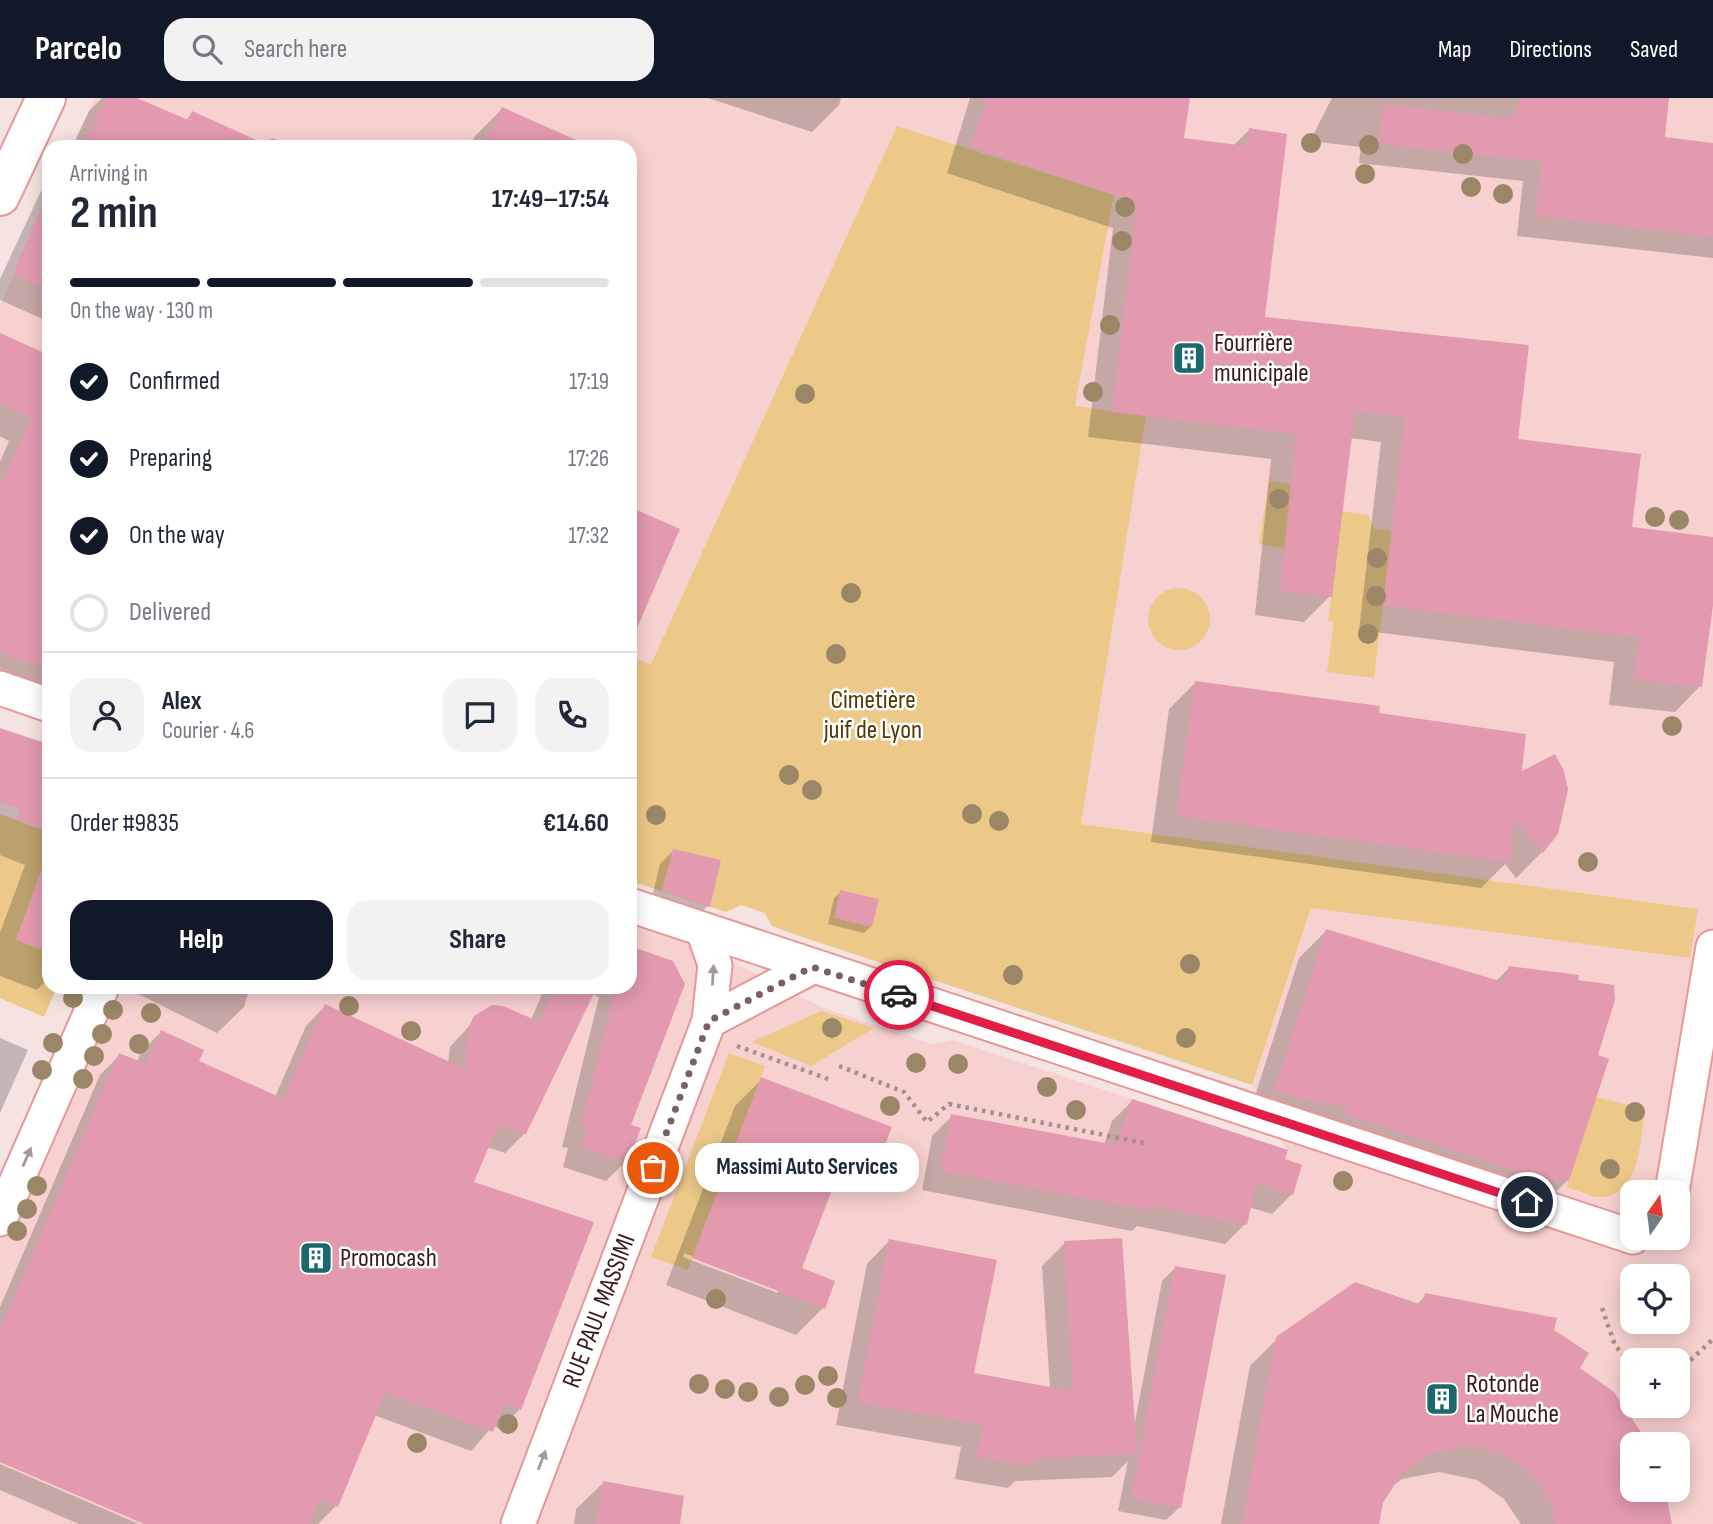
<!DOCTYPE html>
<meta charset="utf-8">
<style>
body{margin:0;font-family:"Sofia Sans Condensed",sans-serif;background:#f2f2f3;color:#1f2937;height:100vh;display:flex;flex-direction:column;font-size:26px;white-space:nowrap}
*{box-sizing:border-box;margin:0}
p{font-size:23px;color:#747a83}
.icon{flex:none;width:38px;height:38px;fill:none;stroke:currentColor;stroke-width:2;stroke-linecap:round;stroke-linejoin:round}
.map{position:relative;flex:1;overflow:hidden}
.drawer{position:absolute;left:42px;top:42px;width:595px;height:854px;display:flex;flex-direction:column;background:#fff;border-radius:21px;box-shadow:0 4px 18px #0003}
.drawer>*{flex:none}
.needle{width:46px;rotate:14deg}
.buttons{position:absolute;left:1620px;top:1082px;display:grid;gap:14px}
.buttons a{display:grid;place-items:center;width:70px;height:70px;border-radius:14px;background:#fff;box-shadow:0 4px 18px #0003;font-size:35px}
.pin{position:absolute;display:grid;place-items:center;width:60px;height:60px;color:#fff;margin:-30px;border:4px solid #fff;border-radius:50%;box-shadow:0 2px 7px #0007}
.courier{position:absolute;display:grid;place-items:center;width:70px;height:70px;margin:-35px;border:5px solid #e11d48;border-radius:50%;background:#fff;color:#222;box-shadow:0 2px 9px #0007}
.bubble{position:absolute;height:49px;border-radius:21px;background:#fff;box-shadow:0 4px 18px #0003;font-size:23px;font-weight:700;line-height:49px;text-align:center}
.overview em{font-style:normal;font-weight:700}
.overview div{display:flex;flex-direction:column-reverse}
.overview{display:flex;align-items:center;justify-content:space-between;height:119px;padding:0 28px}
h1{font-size:46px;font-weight:700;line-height:52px}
.bar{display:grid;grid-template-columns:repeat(4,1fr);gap:10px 7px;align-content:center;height:84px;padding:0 28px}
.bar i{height:9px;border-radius:5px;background:#e0e1e3}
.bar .active{background:#111827}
.bar p{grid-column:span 4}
.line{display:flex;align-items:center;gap:18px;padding:0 28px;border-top:2px solid #e0e1e3}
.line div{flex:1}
.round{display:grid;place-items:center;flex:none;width:74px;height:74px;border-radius:21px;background:#f2f2f3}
ol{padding:0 28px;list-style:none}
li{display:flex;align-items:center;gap:21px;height:77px}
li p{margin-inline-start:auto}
li .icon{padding:7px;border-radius:50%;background:#111827;color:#fff;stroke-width:4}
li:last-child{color:#747a83}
li i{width:38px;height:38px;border:4px solid #e0e1e3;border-radius:50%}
.action{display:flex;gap:14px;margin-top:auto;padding:14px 28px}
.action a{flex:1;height:80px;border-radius:21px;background:#111827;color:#fff;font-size:28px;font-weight:700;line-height:80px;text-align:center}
.action a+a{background:#f2f2f3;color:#1f2937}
header{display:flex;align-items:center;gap:42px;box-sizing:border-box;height:98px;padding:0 35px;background:#111827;color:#fff}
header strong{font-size:33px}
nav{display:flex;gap:38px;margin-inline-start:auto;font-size:24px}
.search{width:490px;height:63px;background:#f2f2f3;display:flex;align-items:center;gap:18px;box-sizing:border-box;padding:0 24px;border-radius:21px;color:#747a83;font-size:26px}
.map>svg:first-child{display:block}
.built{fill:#f7d1cf;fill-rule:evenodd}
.green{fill:#ecc889}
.shadow{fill:#0003;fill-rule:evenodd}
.building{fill:#e39aaf}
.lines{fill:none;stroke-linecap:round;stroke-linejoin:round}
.street-casing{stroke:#e79796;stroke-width:37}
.secondary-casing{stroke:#e79796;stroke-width:42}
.path{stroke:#a58e8d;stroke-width:4.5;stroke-dasharray:3.5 5;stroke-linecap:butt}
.street{stroke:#fff;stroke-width:33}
.secondary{stroke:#fff;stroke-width:38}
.tree{fill:#9b8667}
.oneway{fill:#a69898}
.done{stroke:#7b6060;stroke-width:7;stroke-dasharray:0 12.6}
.route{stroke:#e11d48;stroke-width:9}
.labels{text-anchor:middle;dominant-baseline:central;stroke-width:5;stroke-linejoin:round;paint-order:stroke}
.poi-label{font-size:26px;fill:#391a1a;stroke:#fff;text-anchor:start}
.park-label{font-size:26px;fill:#523903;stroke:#fff}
.street-label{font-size:26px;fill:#391a1a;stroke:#fff}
</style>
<header>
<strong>Parcelo</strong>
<div class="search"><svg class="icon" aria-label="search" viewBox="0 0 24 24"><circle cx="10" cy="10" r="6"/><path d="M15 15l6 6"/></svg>Search here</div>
<nav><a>Map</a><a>Directions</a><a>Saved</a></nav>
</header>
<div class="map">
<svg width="1713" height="1426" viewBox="0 0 1713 1426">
<rect width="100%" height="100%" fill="#f5e3e2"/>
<path class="built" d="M95 0H1713V1426H0V1113L100 889H630V812L821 909 932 946 953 942 1287 1052 1252 987 1311 810 1689 859 1698 811 1081 726 1146 318 1075 308 1114 97 897 28 651 566 630 559V49H72ZM1633 1094H1678V1139H1633ZM1633 1178H1678V1223H1633ZM1633 1262H1678V1307H1633ZM1633 1346H1678V1391H1633Z
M49 100V591L0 569V207Z"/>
<path class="green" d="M897 28 1114 97 1075 308 1146 318 1081 726 1698 811 1690 860 1311 810 1252 987 799 838 772 828 765 815 741 807 726 814 630 783V559L651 566Z
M1269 383 1335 392 1332 412 1368 417 1375 431 1392 433 1374 580 1327 574 1334 524 1328 523 1339 442 1285 451 1259 446Z
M1148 521a31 31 0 1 1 62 0a31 31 0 1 1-62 0Z
M0 716 49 734V752L16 842 49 854V889H57L44 919 0 900Z
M821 913 874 930 811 968 752 944Z
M729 955 765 968 688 1172 651 1159Z
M1596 999 1645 1011C1640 1040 1641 1102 1598 1099 1588 1098 1577 1092 1567 1089Z"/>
<path class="shadow" d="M102 0H133L185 23 192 15 264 48 272 40 293 49H72L89 13Z
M708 0H841L839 7 812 34Z
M970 0H1188L1182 42 1233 48 1249 32 1263 220 1516 343 1630 430 1713 441V493L1700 588 1675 614 1609 607 1614 564 1359 532 1381 344 1350 340 1330 498 1304 524 1255 517 1271 361 1088 339 1113 130 947 75Z
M1332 0H1667L1663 40 1713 47V160L1517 138 1523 83 1359 65 1361 49 1310 43Z
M502 11 588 49H470L475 38Z
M49 85V224L0 202V181L41 93Z
M0 237 49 259V602L0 585V364L9 343 0 338Z
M1196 584 1377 617 1566 691 1561 724 1542 754 1516 780 1505 766 1481 790 1151 744 1169 611Z
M0 631 49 648V879L37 892 0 878V835L25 767 0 757Z
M673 753 708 808 694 821 650 807 660 766Z
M841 794 870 829 864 835 828 826 834 800Z
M1326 833 1496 883 1509 870 1575 884 1596 958 1607 962 1567 1083 1540 1109 1248 1020 1299 860Z
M630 850 672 864 629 1028 639 1031 626 1063 606 1083 563 1069 568 1050 562 1049 599 899 591 896 525 1035 505 1055 487 1049 472 1086 520 1311 500 1331 493 1328 471 1353 374 1317 336 1408 318 1426H148L0 1363V1209L100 977 120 957 137 964 141 954 161 934 197 964 275 999 306 928 325 908 448 965 450 949 483 913 531 922 545 889H630Z
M134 889H250L244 909 217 935 132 893Z
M0 940 28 952 0 1015Z
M762 981 880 1056 853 1083 836 1076 800 1171 823 1210 796 1237 666 1187 735 1008ZM684 1155 778 1191V1195L683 1159Z
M1132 1003 1283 1062 1292 1096 1272 1116 1249 1109 1245 1126 1225 1146 1137 1128 1132 1133 922 1092 932 1038 952 1018 1104 1047 1112 1023Z
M889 1143 972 1276 1050 1290 1042 1168 1065 1145 1134 1329 1162 1183 1176 1169 1180 1409 1166 1422 1118 1413 1128 1363 1112 1379 1015 1383 1008 1390 955 1381 961 1349 836 1327 867 1166Z
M1426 1197 1553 1233 1633 1346V1391L1671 1426H1521L1504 1401 1477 1382 1439 1374 1402 1381 1390 1390 1381 1404 1377 1426H1221L1250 1268 1277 1241 1416 1207Z
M0 1366 139 1426H79L0 1392Z
M603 1385 678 1426H574L576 1411Z"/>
<path class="building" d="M106 0H137L188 22 192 13 272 49H83Z
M987 0H1190L1184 40 1246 48 1249 30 1287 36 1265 219 1529 247 1518 341 1641 356 1632 429 1713 439V507L1702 589 1634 582 1639 539 1383 507 1405 319 1355 313 1332 499 1280 492 1296 336 1112 314 1137 104 971 49Z
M1522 0H1669L1665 39 1713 45V139L1535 118 1542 64 1378 46 1383 6 1512 21Z
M502 9 592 49H483Z
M49 92V192L13 176Z
M0 235 49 257V572L0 554V389L31 320 0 305Z
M630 409 680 431 630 546Z
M1195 583 1380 608 1379 615 1526 636 1522 673 1555 656 1564 673 1568 691 1558 736 1543 755 1515 720 1510 764 1176 718Z
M0 630 45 645 49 641V733L16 721 20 711 0 704Z
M673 751 721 762 710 809 662 793Z
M46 761H49V854L16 842Z
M840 792 879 801 872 829 834 820Z
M1326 831 1503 884 1509 868 1579 877 1578 882 1614 887 1615 902 1598 957 1609 961 1569 1083 1558 1080 1556 1086 1345 1016 1348 1008 1305 1002 1274 993Z
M630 848 673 863 685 886 631 1027 641 1030 628 1064 582 1049 586 1031 581 1029 616 889H630Z
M555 889H597L526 1036 498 1027 474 1084 594 1124 521 1312 504 1306 493 1334 385 1295 338 1409 320 1401 309 1426H144L0 1364V1233L119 955 146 966 161 932 204 952 199 963 284 1001 325 906 465 971 469 928 474 918 492 907 503 908 540 924Z
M761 979 892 1029 881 1057 850 1045 802 1170 835 1183 825 1211 692 1160Z
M1132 1001 1288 1052 1285 1061 1302 1067 1293 1097 1256 1085 1247 1127 1155 1108 1154 1113 941 1073 951 1016 1116 1047Z
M1122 1140 1137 1356 1033 1361 1032 1368 976 1359 983 1327 858 1304 889 1141 997 1162 974 1275 1073 1293 1064 1143Z
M1175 1168 1226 1177 1181 1410 1131 1400Z
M1355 1184 1422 1207 1425 1195 1557 1220 1554 1232 1589 1255 1580 1270 1614 1294 1649 1346H1633V1391H1665L1672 1426H1555L1551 1404 1530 1374 1505 1356 1467 1348 1431 1355 1401 1376 1383 1405 1379 1426H1242L1276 1239Z
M603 1383 684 1398 680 1426H595Z"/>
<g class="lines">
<defs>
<g id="street">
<path d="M0 590 49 607"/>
<path d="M630 807 1633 1139"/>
<path d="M709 923 812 869"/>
<path d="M1672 1094 1713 849"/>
<path d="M0 1121 102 889"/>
<path id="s1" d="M518 1426 709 923 715 867 703 832"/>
</g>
<path id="secondary" d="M0 98 46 0"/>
</defs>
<use href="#street" class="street-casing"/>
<use href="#secondary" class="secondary-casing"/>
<path class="path" d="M737 948 831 982
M839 968 904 994 927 1024 949 1006 1144 1045
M1602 1210 1615 1247 1633 1271
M1678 1274 1713 1241"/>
<use href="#street" class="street"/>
<use href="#secondary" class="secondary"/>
</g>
<g class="tree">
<circle cx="1311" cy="45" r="10"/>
<circle cx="1369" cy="47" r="10"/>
<circle cx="1463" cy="56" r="10"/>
<circle cx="1365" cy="76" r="10"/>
<circle cx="1471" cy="89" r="10"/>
<circle cx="1503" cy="96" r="10"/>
<circle cx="1125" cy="109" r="10"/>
<circle cx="1122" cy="143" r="10"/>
<circle cx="1110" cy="227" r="10"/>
<circle cx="1093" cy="294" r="10"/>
<circle cx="805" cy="296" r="10"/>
<circle cx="1279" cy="401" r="10"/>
<circle cx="1655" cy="419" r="10"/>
<circle cx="1679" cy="422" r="10"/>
<circle cx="1377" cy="460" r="10"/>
<circle cx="851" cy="495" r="10"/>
<circle cx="1376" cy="498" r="10"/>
<circle cx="1368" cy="536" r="10"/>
<circle cx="836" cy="556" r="10"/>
<circle cx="1672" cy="628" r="10"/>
<circle cx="789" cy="677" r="10"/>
<circle cx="812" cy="692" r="10"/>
<circle cx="972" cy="716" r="10"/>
<circle cx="656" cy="717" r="10"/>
<circle cx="999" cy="723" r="10"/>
<circle cx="1588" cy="764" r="10"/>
<circle cx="1190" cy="866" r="10"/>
<circle cx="1013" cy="877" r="10"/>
<circle cx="73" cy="900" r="10"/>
<circle cx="349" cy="908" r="10"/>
<circle cx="113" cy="912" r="10"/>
<circle cx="151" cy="915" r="10"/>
<circle cx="832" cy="930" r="10"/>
<circle cx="411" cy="933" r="10"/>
<circle cx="102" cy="936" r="10"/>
<circle cx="1186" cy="940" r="10"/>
<circle cx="53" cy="945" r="10"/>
<circle cx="139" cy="946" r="10"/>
<circle cx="94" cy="958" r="10"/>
<circle cx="916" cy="965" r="10"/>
<circle cx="958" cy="966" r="10"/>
<circle cx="42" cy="972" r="10"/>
<circle cx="83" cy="981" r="10"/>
<circle cx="1047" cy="989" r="10"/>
<circle cx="890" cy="1008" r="10"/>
<circle cx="1076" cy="1012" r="10"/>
<circle cx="1635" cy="1014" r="10"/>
<circle cx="1610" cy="1071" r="10"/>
<circle cx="1343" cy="1083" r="10"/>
<circle cx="37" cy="1088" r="10"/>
<circle cx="27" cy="1111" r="10"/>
<circle cx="17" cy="1133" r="10"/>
<circle cx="716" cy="1201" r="10"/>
<circle cx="828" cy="1278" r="10"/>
<circle cx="699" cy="1286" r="10"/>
<circle cx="805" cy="1287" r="10"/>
<circle cx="725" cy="1291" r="10"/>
<circle cx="748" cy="1294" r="10"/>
<circle cx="779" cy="1299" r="10"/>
<circle cx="837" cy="1300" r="10"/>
<circle cx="508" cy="1326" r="10"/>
<circle cx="417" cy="1345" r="10"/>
</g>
<defs><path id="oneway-solid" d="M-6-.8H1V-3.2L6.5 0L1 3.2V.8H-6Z" transform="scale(1.75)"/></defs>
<g class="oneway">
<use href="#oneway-solid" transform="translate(713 877) rotate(-87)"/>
<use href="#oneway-solid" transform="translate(27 1059) rotate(-66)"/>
<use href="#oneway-solid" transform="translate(542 1362) rotate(-69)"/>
</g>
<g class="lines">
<path class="done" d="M653 1070 709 923 812 869 899 897"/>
<path class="route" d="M899 897 1527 1104"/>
</g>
<defs>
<symbol id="building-square" viewBox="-11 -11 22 22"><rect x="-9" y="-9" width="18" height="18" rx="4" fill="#1c696d" stroke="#fff"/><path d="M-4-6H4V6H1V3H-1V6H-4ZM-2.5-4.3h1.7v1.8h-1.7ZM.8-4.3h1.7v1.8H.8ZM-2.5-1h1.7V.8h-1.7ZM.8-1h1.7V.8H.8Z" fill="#fff"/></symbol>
</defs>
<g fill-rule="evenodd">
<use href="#building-square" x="1170" y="241" width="38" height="38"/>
<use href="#building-square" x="297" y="1141" width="38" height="38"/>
<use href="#building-square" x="1423" y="1282" width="38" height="38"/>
</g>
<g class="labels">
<g class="poi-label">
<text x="1214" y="245">Fourrière<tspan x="1214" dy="30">municipale</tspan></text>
<text x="340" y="1160">Promocash</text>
<text x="1466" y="1286">Rotonde<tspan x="1466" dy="30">La Mouche</tspan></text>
</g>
<g class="park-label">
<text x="873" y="602">Cimetière<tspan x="873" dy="30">juif de Lyon</tspan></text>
</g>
<g class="street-label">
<text stroke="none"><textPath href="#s1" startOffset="228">RUE PAUL MASSIMI</textPath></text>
</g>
</g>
</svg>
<div class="buttons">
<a><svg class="needle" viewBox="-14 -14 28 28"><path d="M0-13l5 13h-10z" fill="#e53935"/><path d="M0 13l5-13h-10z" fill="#747a83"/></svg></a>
<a><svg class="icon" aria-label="locate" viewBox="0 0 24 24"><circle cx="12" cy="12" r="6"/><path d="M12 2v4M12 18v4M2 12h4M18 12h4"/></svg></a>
<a>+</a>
<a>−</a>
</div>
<div class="pin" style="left:653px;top:1070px;background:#ea580c"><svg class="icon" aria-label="bag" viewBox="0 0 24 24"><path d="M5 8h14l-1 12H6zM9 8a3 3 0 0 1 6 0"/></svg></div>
<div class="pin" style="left:1527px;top:1104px;background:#1f2937"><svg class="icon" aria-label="home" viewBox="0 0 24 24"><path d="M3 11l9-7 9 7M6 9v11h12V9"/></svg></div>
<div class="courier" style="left:899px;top:897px"><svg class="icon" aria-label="car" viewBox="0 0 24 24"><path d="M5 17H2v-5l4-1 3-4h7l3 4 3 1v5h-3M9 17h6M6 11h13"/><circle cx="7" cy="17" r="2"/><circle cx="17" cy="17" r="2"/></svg></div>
<div class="bubble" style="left:695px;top:1045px;width:224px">Massimi Auto Services</div>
<section class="drawer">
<div class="overview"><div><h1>2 min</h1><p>Arriving in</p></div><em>17:49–17:54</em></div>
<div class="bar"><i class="active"></i><i class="active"></i><i class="active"></i><i></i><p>On the way · 130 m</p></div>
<ol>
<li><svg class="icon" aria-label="check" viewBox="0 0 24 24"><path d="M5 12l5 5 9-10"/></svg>Confirmed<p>17:19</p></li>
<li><svg class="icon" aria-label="check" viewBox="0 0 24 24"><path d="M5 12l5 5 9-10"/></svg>Preparing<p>17:26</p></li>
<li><svg class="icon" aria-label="check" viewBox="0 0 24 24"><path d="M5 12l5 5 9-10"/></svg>On the way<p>17:32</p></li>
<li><i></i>Delivered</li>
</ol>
<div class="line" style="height:126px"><a class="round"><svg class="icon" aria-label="person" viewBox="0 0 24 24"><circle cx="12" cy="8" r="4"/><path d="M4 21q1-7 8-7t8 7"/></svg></a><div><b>Alex</b><p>Courier · 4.6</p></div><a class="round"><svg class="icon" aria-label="chat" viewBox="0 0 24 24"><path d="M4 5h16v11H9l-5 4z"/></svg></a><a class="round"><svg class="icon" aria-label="phone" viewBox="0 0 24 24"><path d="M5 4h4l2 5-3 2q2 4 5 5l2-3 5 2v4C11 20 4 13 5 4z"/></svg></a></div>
<div class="line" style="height:91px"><div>Order #9835</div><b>€14.60</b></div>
<div class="action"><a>Help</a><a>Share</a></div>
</section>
</div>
